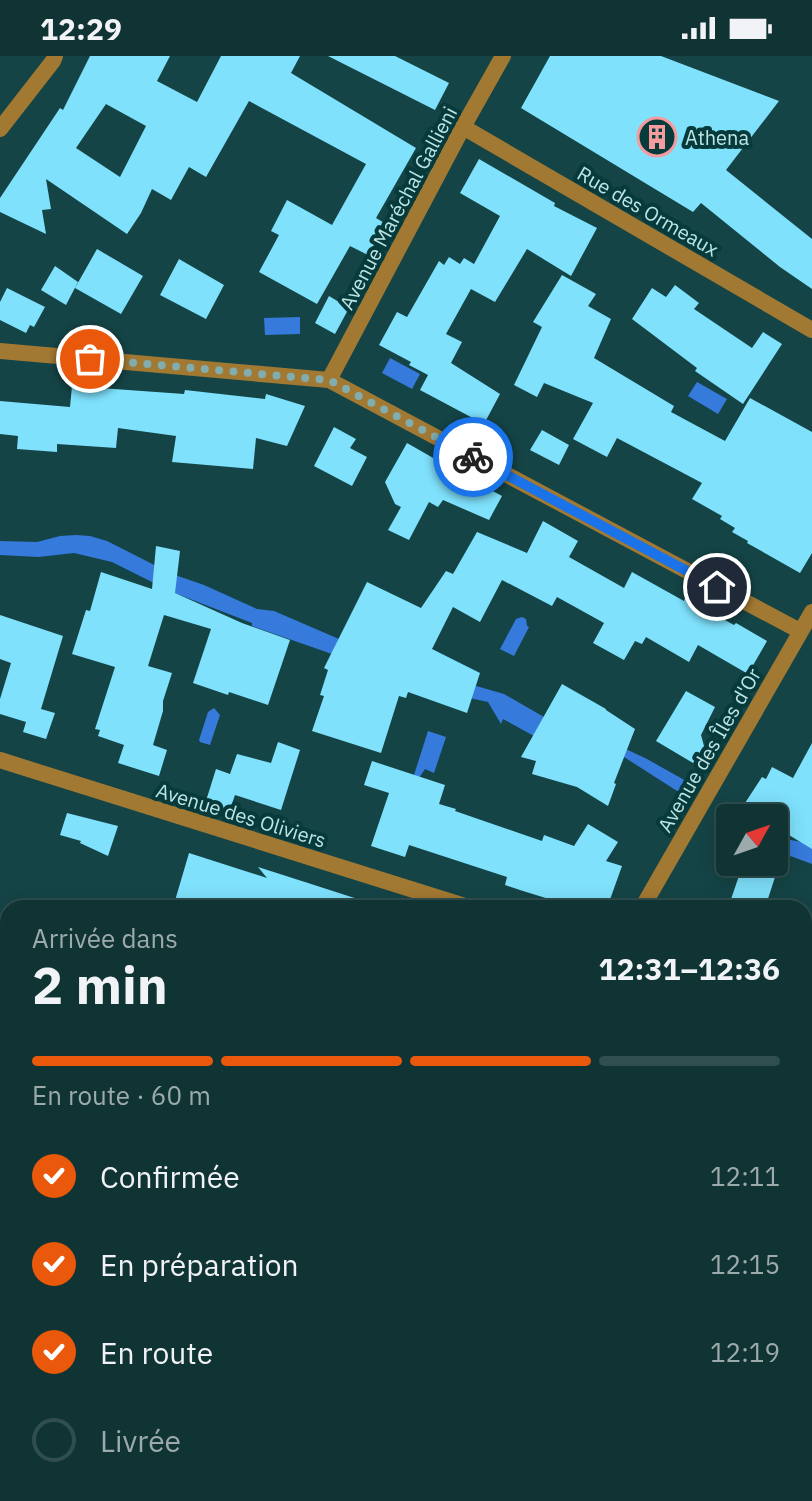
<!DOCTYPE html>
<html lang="fr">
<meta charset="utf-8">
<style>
body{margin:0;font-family:"IBM Plex Sans",sans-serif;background:#1e3f40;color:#f1f3f6;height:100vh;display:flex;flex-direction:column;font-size:30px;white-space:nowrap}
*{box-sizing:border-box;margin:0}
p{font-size:26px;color:#9caaac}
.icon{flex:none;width:44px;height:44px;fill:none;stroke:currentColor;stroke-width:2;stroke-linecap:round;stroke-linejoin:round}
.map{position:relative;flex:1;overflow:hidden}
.panel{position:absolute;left:0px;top:844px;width:812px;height:602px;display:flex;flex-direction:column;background:#103334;border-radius:24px 24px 0 0;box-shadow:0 4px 20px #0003,0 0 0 2px #304e4f}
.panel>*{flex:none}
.needle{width:52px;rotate:50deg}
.fabs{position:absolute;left:716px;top:748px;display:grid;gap:16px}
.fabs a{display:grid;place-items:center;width:72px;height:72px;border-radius:8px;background:#103334;box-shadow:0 4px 20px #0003,0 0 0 2px #304e4f;font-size:40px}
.pin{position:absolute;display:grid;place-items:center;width:68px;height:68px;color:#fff;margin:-34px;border:4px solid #fff;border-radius:50%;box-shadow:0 2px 8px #0007}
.courier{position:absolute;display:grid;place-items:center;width:80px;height:80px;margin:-40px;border:6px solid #1a73e8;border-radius:50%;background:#fff;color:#222;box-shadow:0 2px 10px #0007}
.overview em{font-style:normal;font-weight:700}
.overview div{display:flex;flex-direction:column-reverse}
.overview{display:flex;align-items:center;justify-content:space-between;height:136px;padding:0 32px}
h1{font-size:52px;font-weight:700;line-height:60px}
.bar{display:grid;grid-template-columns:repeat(4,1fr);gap:12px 8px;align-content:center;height:96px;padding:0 32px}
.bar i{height:10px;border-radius:6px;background:#304e4f}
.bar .current{background:#ea580c}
.bar p{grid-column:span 4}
ol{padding:0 32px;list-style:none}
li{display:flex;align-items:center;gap:24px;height:88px}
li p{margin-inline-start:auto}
li .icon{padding:8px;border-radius:50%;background:#ea580c;color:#fff;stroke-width:4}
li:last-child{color:#9caaac}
li i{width:44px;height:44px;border:4px solid #304e4f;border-radius:50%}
.status{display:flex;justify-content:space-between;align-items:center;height:56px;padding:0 40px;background:#103334;direction:ltr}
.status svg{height:22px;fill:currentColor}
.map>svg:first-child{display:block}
.water{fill:#367adc}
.building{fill:#7fe1fc;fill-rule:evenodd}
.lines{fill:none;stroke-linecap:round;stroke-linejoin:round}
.lane{stroke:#a27932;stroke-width:12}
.street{stroke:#a27932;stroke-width:16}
.highway{stroke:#efdbbe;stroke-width:24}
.done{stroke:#82adae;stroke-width:8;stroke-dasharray:0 14.4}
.route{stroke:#1a73e8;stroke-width:10}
.labels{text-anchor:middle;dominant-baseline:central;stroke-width:8;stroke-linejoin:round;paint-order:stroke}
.poi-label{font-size:20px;fill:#bde5e6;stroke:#073a3b;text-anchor:start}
.street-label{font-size:20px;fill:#bde5e6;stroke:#073a3b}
</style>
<div class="status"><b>12:29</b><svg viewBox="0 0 49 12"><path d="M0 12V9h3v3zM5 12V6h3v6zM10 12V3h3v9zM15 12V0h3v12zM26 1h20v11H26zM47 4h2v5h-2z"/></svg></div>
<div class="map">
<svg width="812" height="1445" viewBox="0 0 812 1445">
<rect width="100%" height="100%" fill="#154446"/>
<path class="water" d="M300 261V278L265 279 264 262Z
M390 302 420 318 412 333 382 317Z
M697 326 727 343 718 358 688 340Z
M76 479 90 480 107 485 172 518 204 529 257 553 274 555 339 583 365 598 504 638 544 661 615 688 647 703 695 730 688 742 624 701 543 685 503 663 501 668 488 646 414 630 332 598 252 570V567L172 536 112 506 74 497 38 501 0 499V485L37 486 60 480Z
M522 561 526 563 527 570 529 571 514 600 500 593 516 563Z
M214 652 220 659 210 689 200 686 199 684 208 656Z
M428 675 446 681 434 717 425 713 419 722 414 719Z
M774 780 777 781 785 780 786 783 812 788V808L774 794Z"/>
<path class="building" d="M90 0H170L157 25 197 46 221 0H300L291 17 416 92 376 162 386 168 368 199 350 190 317 248 259 216 279 179 271 175 287 144 332 169 366 108 249 45 206 121 189 111 171 144 152 133 141 157 127 178 46 123 51 153 42 154 46 178 0 156V142L60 52 63 54ZM106 48 146 70 120 121 76 92Z
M328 0H395L449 27 435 54Z
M550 0H661L779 45 726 114 812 183V233L780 211 701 147 693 156 521 52Z
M479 103 555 147 554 150 597 172 571 220 527 193 495 246 471 233 446 278 462 286 451 307 500 338 484 368 420 334 428 319 409 309 411 306 379 289 397 256 407 261 439 205 444 209 449 201 460 208 464 202 474 208 500 160 460 137Z
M97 193 143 220 121 258 75 232Z
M179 203 224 229 206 263 160 239Z
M55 210 78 226 66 249 41 234Z
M562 219 596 238 588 250 611 263 594 302 674 350 671 356 725 385 750 342 812 376V497L800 517 747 487 748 485 732 476 735 472 720 463 722 460 692 443 702 427 617 382 607 401 573 383 593 347 544 327 537 341 514 329 542 271 533 266Z
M675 229 699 247 694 253 752 292 763 276 782 288 743 348 695 315 697 312 632 263 652 232 666 241Z
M7 232 45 251 34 271 30 269 26 277 0 264V246Z
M329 240 349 252 335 278 315 267Z
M72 330 184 338 185 334 265 343 266 338 305 350 287 390 256 382 253 413 172 406 176 380 118 372 116 392 57 388V396L17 393 18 380 0 378V345L70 351Z
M334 371 356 383 350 392 367 401 352 430 314 410Z
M542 374 569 389 559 409 530 394Z
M407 387 442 407 443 406 473 421 472 424 502 440 489 464 443 444 438 451 429 446 409 484 388 474 401 451 395 448 385 426Z
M543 465 578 485 569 501 624 532 632 516 684 545 685 542 734 569 736 567 767 585 748 618 698 589 689 606 646 581 642 588 635 585 624 604 593 587 604 567 557 541 552 550 502 524 480 566 453 551 432 593 480 617 467 657 408 636 406 642 399 640 381 697 312 675 324 640 320 639 328 614 324 612 367 526 421 552 446 515 453 518 477 476 527 497Z
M156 490 180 495 175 537 242 567 290 584 268 649 229 636 228 639 193 627 211 573 164 559 148 610 172 617 163 645V655L153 689 167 694 159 720 118 707 124 689 98 680 100 674 95 673 115 611 72 598 86 554 90 555 101 516 152 533Z
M0 559 63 580 41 653 55 657 46 683 23 676 26 666 0 658V643L11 607 0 603Z
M562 628 606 653V654L635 673 614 727 616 728 608 750 577 731 532 718 536 705 521 701Z
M686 635 715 651 701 679 704 690 693 707 656 685Z
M278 686 300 694 281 754 235 739 229 756 205 748 216 713 230 718 237 698 271 707Z
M812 687V793L774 770V762H762L747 753 749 750 745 747 762 721 766 723 772 711 793 722Z
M372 705 445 729 439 748 456 753 455 755 542 785 544 779 574 790 588 768 618 786 606 805 622 810 607 852H578L523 835 505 829 507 821 409 789 405 801 371 790 389 737 364 729Z
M67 757 118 770 108 800 80 787 81 785 60 779Z
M189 797 267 822 258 811 308 827 370 847 369 852H266L237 844 234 852 213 845 211 852H187L174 848Z
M743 808 776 818 765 852H728Z"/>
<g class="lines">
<path class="lane" d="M804 1210 812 1212"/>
<path class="street" d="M463 71 812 274
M0 73 53 5 55 0
M0 295 329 324 800 575
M329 324 463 71 503 0
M0 704 471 852
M642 852 812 556
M804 954 812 957
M0 1123H8"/>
<path class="highway" d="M0 1387 8 1388
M606 1438 689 1445
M0 1441 49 1445"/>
</g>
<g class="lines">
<path class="done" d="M90 303 329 324 473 401"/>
<path class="route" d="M473 401 717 531"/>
</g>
<defs>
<symbol id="building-ring" viewBox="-11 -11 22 22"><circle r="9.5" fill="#073a3b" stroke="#f59b9d" stroke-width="1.5"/><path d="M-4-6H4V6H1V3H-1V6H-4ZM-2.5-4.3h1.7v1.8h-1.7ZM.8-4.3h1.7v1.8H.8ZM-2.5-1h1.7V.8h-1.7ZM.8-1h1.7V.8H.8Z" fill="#f59b9d"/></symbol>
</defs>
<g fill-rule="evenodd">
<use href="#building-ring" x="635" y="59" width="44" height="44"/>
</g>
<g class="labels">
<g class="poi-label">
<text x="685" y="81">Athena</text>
</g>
<g class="street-label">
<text transform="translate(398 152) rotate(-62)">Avenue Maréchal Gallieni</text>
<text transform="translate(648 155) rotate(30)">Rue des Ormeaux</text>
<text transform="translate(709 694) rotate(-60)">Avenue des Îles d'Or</text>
<text transform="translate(241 759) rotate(17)">Avenue des Oliviers</text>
</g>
</g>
</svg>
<div class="fabs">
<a><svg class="needle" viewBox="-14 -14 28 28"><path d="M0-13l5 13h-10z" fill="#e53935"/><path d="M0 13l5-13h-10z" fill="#9caaac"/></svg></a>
</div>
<div class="pin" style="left:90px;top:303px;background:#ea580c"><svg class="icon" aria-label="bag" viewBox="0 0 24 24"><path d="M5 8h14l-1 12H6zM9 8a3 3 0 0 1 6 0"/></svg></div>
<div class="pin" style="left:717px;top:531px;background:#1f2937"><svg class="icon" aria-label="home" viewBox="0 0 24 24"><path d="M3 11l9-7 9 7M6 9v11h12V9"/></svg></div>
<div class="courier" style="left:473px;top:401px"><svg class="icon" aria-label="bike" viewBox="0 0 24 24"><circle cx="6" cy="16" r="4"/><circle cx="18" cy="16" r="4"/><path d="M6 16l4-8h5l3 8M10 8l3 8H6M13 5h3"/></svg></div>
<section class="panel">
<div class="overview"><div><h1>2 min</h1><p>Arrivée dans</p></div><em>12:31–12:36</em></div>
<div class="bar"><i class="current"></i><i class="current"></i><i class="current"></i><i></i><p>En route · 60 m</p></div>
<ol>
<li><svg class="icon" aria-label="check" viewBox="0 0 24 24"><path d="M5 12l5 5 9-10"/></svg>Confirmée<p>12:11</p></li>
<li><svg class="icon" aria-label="check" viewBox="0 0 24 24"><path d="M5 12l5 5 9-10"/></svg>En préparation<p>12:15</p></li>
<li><svg class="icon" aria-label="check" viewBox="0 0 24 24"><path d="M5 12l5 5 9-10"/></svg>En route<p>12:19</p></li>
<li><i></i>Livrée</li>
</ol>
</section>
</div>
